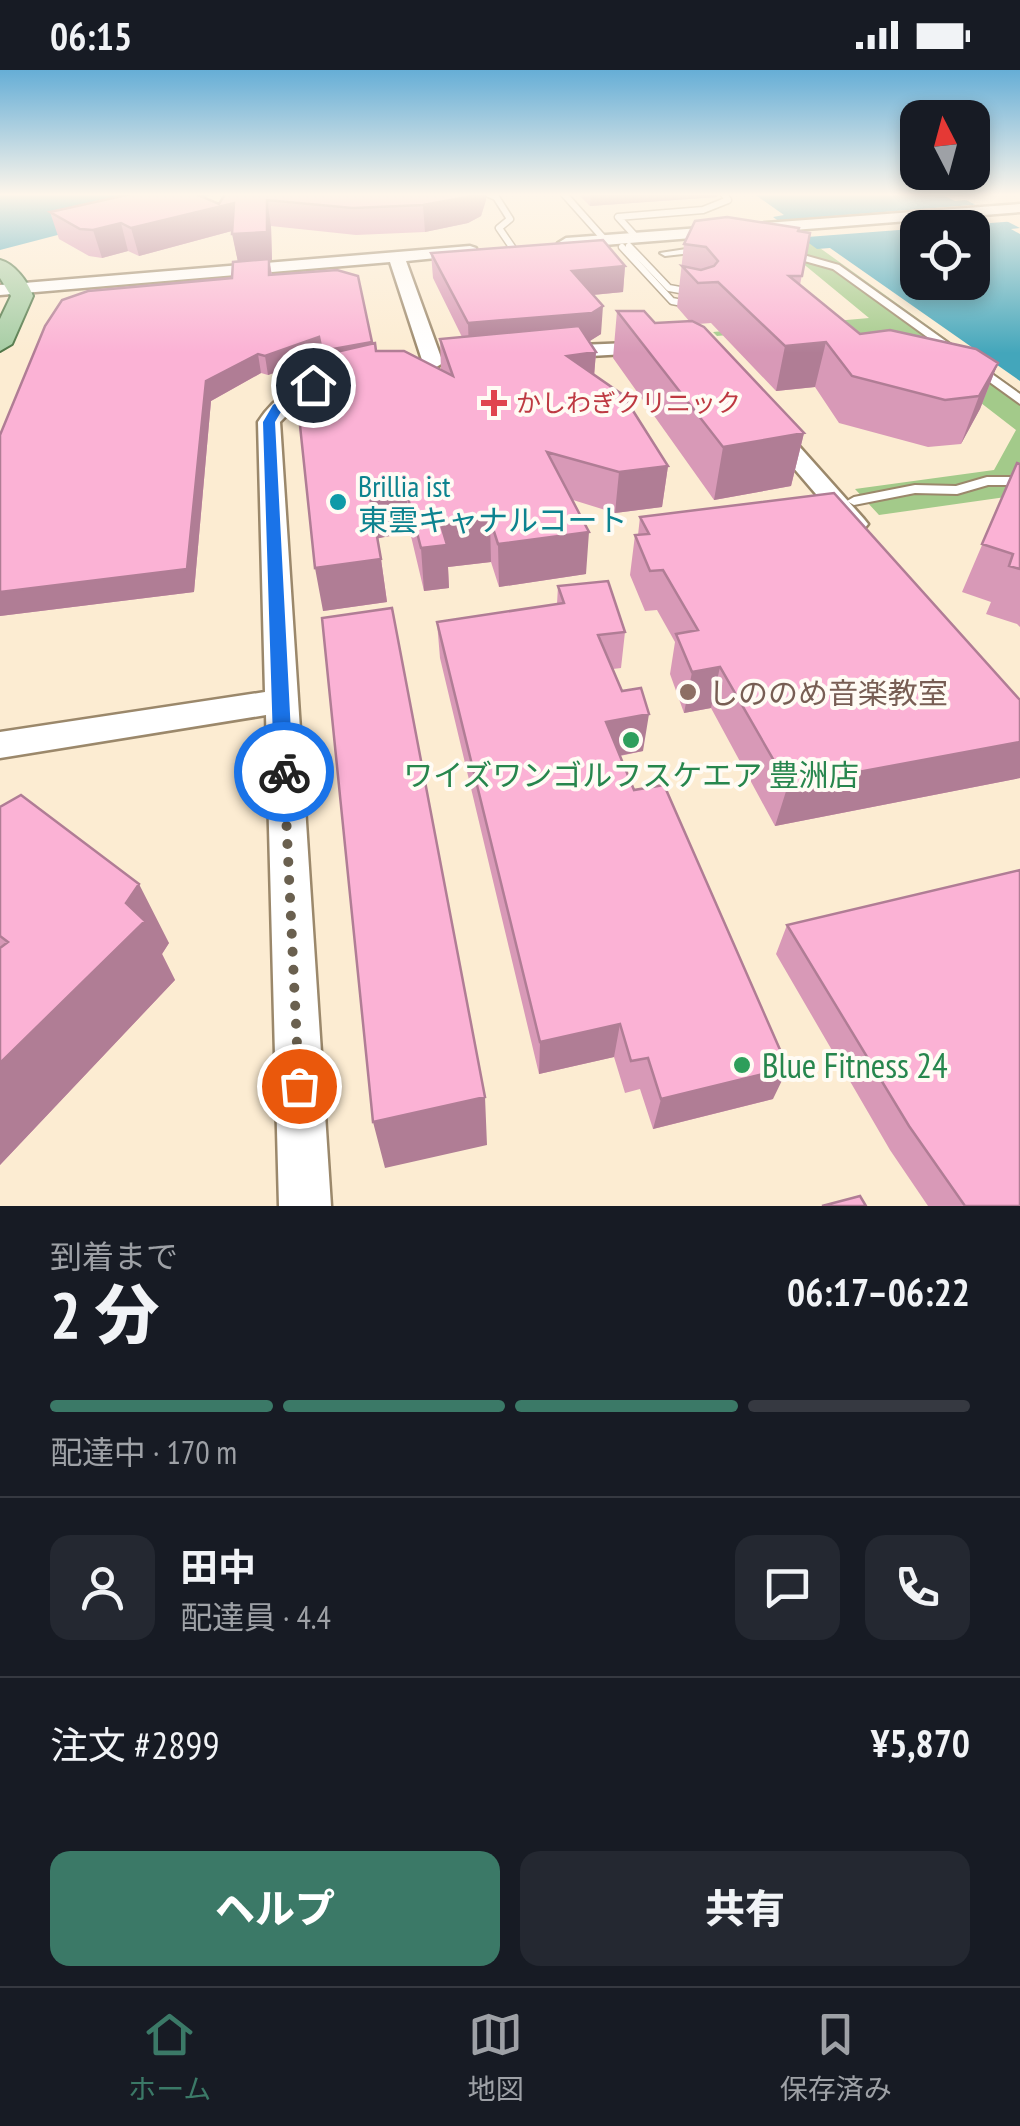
<!DOCTYPE html>
<html lang="ja">
<meta charset="utf-8">
<style>
body{margin:0;font-family:"PT Sans Narrow","Noto Sans JP",sans-serif;background:#242831;color:#f1f3f6;height:100vh;display:flex;flex-direction:column;font-size:38px;white-space:nowrap}
*{box-sizing:border-box;margin:0}
p{font-size:32px;color:#9ea1a6}
.icon{flex:none;width:55px;height:55px;fill:none;stroke:currentColor;stroke-width:2;stroke-linecap:round;stroke-linejoin:round}
.map{position:relative;height:1136px;overflow:hidden}
.details{display:flex;flex-direction:column;background:#171b24;flex:1}
.details>*{flex:none}
.needle{width:65px;rotate:354deg}
.controls{position:absolute;left:900px;top:30px;display:grid;gap:20px}
.controls a{display:grid;place-items:center;width:90px;height:90px;border-radius:20px;background:#171b24;box-shadow:0 5px 15px #0003;font-size:50px}
.pin{position:absolute;display:grid;place-items:center;width:85px;height:85px;color:#fff;margin:-42px;border:5px solid #fff;border-radius:50%;box-shadow:0 2px 10px #0007}
.courier{position:absolute;display:grid;place-items:center;width:100px;height:100px;margin:-50px;border:8px solid #1a73e8;border-radius:50%;background:#fff;color:#222;box-shadow:0 2px 12px #0007}
.headline em{font-style:normal;font-weight:800}
.headline div{display:flex;flex-direction:column-reverse}
.headline{display:flex;align-items:center;justify-content:space-between;height:170px;padding:0 50px}
h1{font-size:65px;font-weight:800;line-height:75px}
.bar{display:grid;grid-template-columns:repeat(4,1fr);gap:15px 10px;align-content:center;height:120px;padding:0 50px}
.bar i{height:12px;border-radius:8px;background:#363941}
.bar .current{background:#3b7967}
.bar p{grid-column:span 4}
.line{display:flex;align-items:center;gap:25px;padding:0 50px;border-top:2px solid #363941}
.line div{flex:1}
.round{display:grid;place-items:center;flex:none;width:105px;height:105px;border-radius:20px;background:#242831}
.cta{display:flex;gap:20px;margin-top:auto;padding:20px 50px}
.cta a{flex:1;height:115px;border-radius:20px;background:#3b7967;color:#fff;font-size:40px;font-weight:800;line-height:115px;text-align:center}
.cta a+a{background:#242831;color:#f1f3f6}
.status{display:flex;justify-content:space-between;align-items:center;height:70px;padding:0 50px;background:#171b24;direction:ltr}
.status svg{height:28px;fill:currentColor}
.tab-bar{display:flex;justify-content:space-around;align-items:center;height:140px;border-top:2px solid #363941;background:#171b24;font-size:28px;color:#9ea1a6}
.tab-bar a{display:grid;justify-items:center;gap:5px}
.tab-bar .current{color:#3b7967}
.map>svg:first-child{display:block}
.green{fill:#a3ca8a}
.water{fill:#43a6bb;fill-rule:evenodd}
.pier{fill:#fcecd2}
.lines{fill:none;stroke-linecap:round;stroke-linejoin:round}
.service-far1-casing{stroke:#9b886b;stroke-width:9}
.service-casing{stroke:#9b886b;stroke-width:11}
.pedestrian-casing{stroke:#9b886b;stroke-width:4}
.tertiary-casing{stroke:#9b886b;stroke-width:5}
.primary-casing{stroke:#4f7647;stroke-width:4}
.service-far1{stroke:#fff;stroke-width:6}
.service{stroke:#fff;stroke-width:8}
.pedestrian{fill:#fff;fill-rule:evenodd}
.tertiary{fill:#fff;fill-rule:evenodd}
.primary{fill:#a6cda4;fill-rule:evenodd}
.wall{fill:#d899b7}
.shaded-wall{fill:#b07d95}
.building{fill:#fbb2d5;stroke:#b07d95;stroke-width:2.5}
.route{fill:#1a73e8}
.done{stroke:#6a604f;stroke-width:10;stroke-dasharray:0 18}
.health-dot{fill:#e0444e;stroke:#fffbf4;stroke-width:4}
.culture-dot{fill:#0f9aa8;stroke:#fffbf4;stroke-width:4}
.education-dot{fill:#8d6e63;stroke:#fffbf4;stroke-width:4}
.leisure-dot{fill:#2e9e5b;stroke:#fffbf4;stroke-width:4}
.labels{text-anchor:middle;dominant-baseline:central;stroke-width:8;stroke-linejoin:round;paint-order:stroke}
.far-health-label{font-size:25px;fill:#be3a42;stroke:#fffbf4;text-anchor:start}
.culture-label{font-size:30px;fill:#0d838f;stroke:#fffbf4;text-anchor:start}
.education-label{font-size:30px;fill:#785e54;stroke:#fffbf4;text-anchor:start}
.leisure-label{font-size:30px;fill:#27864d;stroke:#fffbf4}
.near-leisure-label{font-size:35px;fill:#27864d;stroke:#fffbf4;text-anchor:start}
</style>
<div class="status"><b>06:15</b><svg viewBox="0 0 49 12"><path d="M0 12V9h3v3zM5 12V6h3v6zM10 12V3h3v9zM15 12V0h3v12zM26 1h20v11H26zM47 4h2v5h-2z"/></svg></div>
<div class="map">
<svg width="1020" height="1136" viewBox="0 0 1020 1136">
<rect width="100%" height="100%" fill="#fcecd2"/>
<path class="green" d="M806 168 1020 322V425L879 445 855 419 994 400 1016 360 902 272 792 259 717 266 713 262 869 248 795 187 687 184 682 179Z"/>
<path class="water" d="M0 124H215L0 180Z
M754 124H941L955 131 966 130 1020 158 1011 159 1020 164V311L830 178 817 179 773 147 784 145ZM918 158H972V212H918Z"/>
<path class="pier" d="M985 134 1017 151 794 168 770 151Z"/>
<g class="lines">
<defs>
<path id="service-far1" d="M489 124 496 127 510 149 499 158 512 177
M564 124 605 170
M637 168 618 147 703 140 728 130 724 124
M629 176 669 218 691 222
M622 177 672 231 693 235"/>
<path id="service" d="M685 233 693 235"/>
<path id="pedestrian" d="M706 176 709 181 665 186 660 183Z
M786 180 839 195 1020 324V334L833 199 783 185V181Z
M987 407H1020V415H988L957 424 915 423 854 435 847 431 854 427 915 415 956 416Z"/>
<path id="tertiary" d="M1020 134V142L566 178 558 173 566 168Z
M470 176 476 178V184L406 191 443 293 433 299 423 293 390 192 0 225V215Z
M654 272 664 278 661 282 555 288 545 282 555 276Z
M336 301 346 307 343 311 305 327 280 352 331 1136H279L266 645 0 688V662L265 622 258 352C277 323 303 310 336 301Z
M773 354 781 356 864 449 868 454 864 459H846L762 361Z"/>
<path id="primary" d="M0 190C15 194 28 212 33 226L12 274 0 281V249L11 226 0 208Z"/>
</defs>
<use href="#service-far1" class="service-far1-casing"/>
<use href="#service" class="service-casing"/>
<use href="#pedestrian" class="pedestrian-casing"/>
<use href="#tertiary" class="tertiary-casing"/>
<use href="#primary" class="primary-casing"/>
<use href="#service-far1" class="service-far1"/>
<use href="#service" class="service"/>
<use href="#pedestrian" class="pedestrian"/>
<use href="#tertiary" class="tertiary"/>
<use href="#primary" class="primary"/>
</g>
<path class="wall" d="M225 124H486V130L481 146 468 153 425 162 356 165 271 156 272 190H269L272 205 373 274 376 281 441 300 440 269 462 267 433 208 431 183 625 196 623 222 593 225 601 264 589 271 596 282 594 305 668 396 662 437 615 443 573 430 586 504 499 517 491 492 448 497 449 518 424 521 410 462 378 468 387 532 323 541 325 304 322 286 268 305 261 303 211 331 194 522 0 546V365L232 208 238 192 232 161 139 186 128 181 102 188 89 186 59 169 50 142 219 134Z
M578 124H718L717 127 590 136Z
M798 161 810 163 800 215 860 264 998 293 980 339 961 374 928 377 839 353 815 317 776 321 711 253 698 254 804 363 791 416 714 430 613 288 617 241 655 253 690 252 677 237 684 174Z
M1017 393 1020 394V557L1017 554 986 544 991 532 962 522Z
M640 447 1020 630V708L775 756 711 638 684 643 670 604 675 572 657 540 645 541 630 505 635 465H638Z
M558 516 625 562 621 598 613 599 643 681 620 686 634 720 773 1029 653 1059 640 1019 625 1023 614 987 539 1004 440 588 437 552 557 534Z
M0 737 169 873 162 884 175 910 0 1095Z
M787 855 1020 1136H928L890 1080 776 884Z"/>
<path class="shaded-wall" d="M473 124H486V130L481 146 468 153 425 162 423 135Z
M591 124H718L717 127 590 136Z
M267 130 271 156 272 190H269L272 206 238 192 232 164Z
M234 133 239 159 139 186 131 158Z
M121 153 128 181 102 188 93 160Z
M625 196 623 222 571 227 572 201Z
M603 236 601 264 590 271 469 282 468 253Z
M319 267 322 286 268 305 265 286Z
M372 272 374 291 323 285 324 300 322 281Z
M826 272 815 317 776 321 785 276Z
M596 282 593 319 567 286Z
M258 284 261 303 211 331 194 522 0 546V522L206 311Z
M998 293 980 339 961 374 979 326Z
M804 363 791 416 714 430 723 377Z
M668 396 662 437 615 443 619 402Z
M406 420 410 462 375 469 370 427Z
M490 449 491 492 448 497 449 518 424 521 421 478 441 455Z
M589 462 586 504 499 517 498 474Z
M381 489 387 532 323 541 315 498Z
M720 597 711 638 684 643 692 602Z
M649 644 643 681 602 689 606 652Z
M1020 672V708L775 756 788 715Z
M139 814 169 873 162 884 175 910 0 1095V993Z
M620 954 614 987 539 1004 540 972Z
M788 998 773 1029 653 1059 661 1029Z
M485 1027 487 1075 385 1098 373 1052Z"/>
<path class="building" d="M131 124H196L219 134 225 124H473L467 127 423 135 353 138 267 130V162L232 164 234 133 131 158 121 153 93 160 80 159 50 142Z
M727 147 799 158 798 161 810 163 802 206H789L860 264 890 260 976 279 998 293 979 326 945 330 852 306 826 272 785 276 718 212 698 213 682 196 701 200 714 196 718 191 706 177 684 174 695 151Z
M603 170 625 196 572 201 603 236 592 243 468 253 431 183Z
M269 189V205L337 200 358 206 372 272 322 281 319 267 265 286 258 284 206 311 187 499 0 522V365L45 256 62 230 88 221 232 208 233 192Z
M617 241H644L655 253 692 251 704 257 804 363 723 377Z
M579 256 596 282 567 286 623 325 668 396 619 402 547 382 589 462 498 474 490 449 441 455 447 475 421 478 406 420 370 427 381 489 315 498 295 308 326 304 323 285 375 273 376 281H404L453 306 440 269Z
M1017 393 1020 394V499L1009 496 1013 484 982 474Z
M834 423 1020 630V672L788 715 720 597 692 602 676 564 698 560 663 500 650 501 635 465 649 464 640 447Z
M608 511 625 562 598 565 622 621 641 618 649 644 606 652 634 720 664 715 788 998 661 1029 648 988 631 991 620 954 540 972 437 552 564 533 558 516Z
M392 538 485 1027 373 1052 322 548Z
M21 725 139 814 126 833 145 851 0 993V878L8 872 0 866V737Z
M1020 800V1136H965L909 1056 787 855Z
M860 1126 866 1136H822Z"/>
<linearGradient id="sky" x2="0" y2="1"><stop stop-color="#66aed6"/><stop offset="0.44" stop-color="#fef6eb"/><stop offset="1" stop-color="#fef6eb" stop-opacity="0"/></linearGradient>
<rect width="1020" height="283" fill="url(#sky)"/>
<path class="route" d="M309 312 319 315 282 340 275 352 293 702 284 710 274 702 263 352 273 335Z"/>
<g class="lines">
<path class="done" d="M284 702 299 1016"/>
</g>
<path class="health-dot" d="M489 318h10v10h10v10h-10v10h-10v-10h-10v-10h10z"/>
<circle class="culture-dot" cx="338" cy="432" r="10"/>
<circle class="education-dot" cx="688" cy="622" r="10"/>
<g class="leisure-dot">
<circle cx="631" cy="670" r="10"/>
<circle cx="742" cy="995" r="10"/>
</g>
<g class="labels">
<g class="far-health-label">
<text x="516" y="333">かしわぎクリニック</text>
</g>
<g class="culture-label">
<text x="358" y="415">Brillia ist<tspan x="358" dy="34">東雲キャナルコート</tspan></text>
</g>
<g class="education-label">
<text x="708" y="622">しののめ音楽教室</text>
</g>
<g class="leisure-label">
<text x="631" y="704">ワイズワンゴルフスケエア 豊洲店</text>
</g>
<g class="near-leisure-label">
<text x="762" y="995">Blue Fitness 24</text>
</g>
</g>
</svg>
<div class="controls">
<a><svg class="needle" viewBox="-14 -14 28 28"><path d="M0-13l5 13h-10z" fill="#e53935"/><path d="M0 13l5-13h-10z" fill="#9ea1a6"/></svg></a>
<a><svg class="icon" aria-label="locate" viewBox="0 0 24 24"><circle cx="12" cy="12" r="6"/><path d="M12 2v4M12 18v4M2 12h4M18 12h4"/></svg></a>
</div>
<div class="pin" style="left:299px;top:1016px;background:#ea580c"><svg class="icon" aria-label="bag" viewBox="0 0 24 24"><path d="M5 8h14l-1 12H6zM9 8a3 3 0 0 1 6 0"/></svg></div>
<div class="pin" style="left:313px;top:315px;background:#1f2937"><svg class="icon" aria-label="home" viewBox="0 0 24 24"><path d="M3 11l9-7 9 7M6 9v11h12V9"/></svg></div>
<div class="courier" style="left:284px;top:702px"><svg class="icon" aria-label="bike" viewBox="0 0 24 24"><circle cx="6" cy="16" r="4"/><circle cx="18" cy="16" r="4"/><path d="M6 16l4-8h5l3 8M10 8l3 8H6M13 5h3"/></svg></div>
</div>
<section class="details">
<div class="headline"><div><h1>2 分</h1><p>到着まで</p></div><em>06:17–06:22</em></div>
<div class="bar"><i class="current"></i><i class="current"></i><i class="current"></i><i></i><p>配達中 · 170 m</p></div>
<div class="line" style="height:180px"><a class="round"><svg class="icon" aria-label="person" viewBox="0 0 24 24"><circle cx="12" cy="8" r="4"/><path d="M4 21q1-7 8-7t8 7"/></svg></a><div><b>田中</b><p>配達員 · 4.4</p></div><a class="round"><svg class="icon" aria-label="chat" viewBox="0 0 24 24"><path d="M4 5h16v11H9l-5 4z"/></svg></a><a class="round"><svg class="icon" aria-label="phone" viewBox="0 0 24 24"><path d="M5 4h4l2 5-3 2q2 4 5 5l2-3 5 2v4C11 20 4 13 5 4z"/></svg></a></div>
<div class="line" style="height:130px"><div>注文 #2899</div><b>¥5,870</b></div>
<div class="cta"><a>ヘルプ</a><a>共有</a></div>
</section>
<nav class="tab-bar">
<a class="current"><svg class="icon" aria-label="home" viewBox="0 0 24 24"><path d="M3 11l9-7 9 7M6 9v11h12V9"/></svg>ホーム</a>
<a><svg class="icon" aria-label="map" viewBox="0 0 24 24"><path d="M3 6l6-2 6 2 6-2v14l-6 2-6-2-6 2zM9 4v14M15 6v14"/></svg>地図</a>
<a><svg class="icon" aria-label="saved" viewBox="0 0 24 24"><path d="M7 4h10v16l-5-4-5 4z"/></svg>保存済み</a>
</nav>
